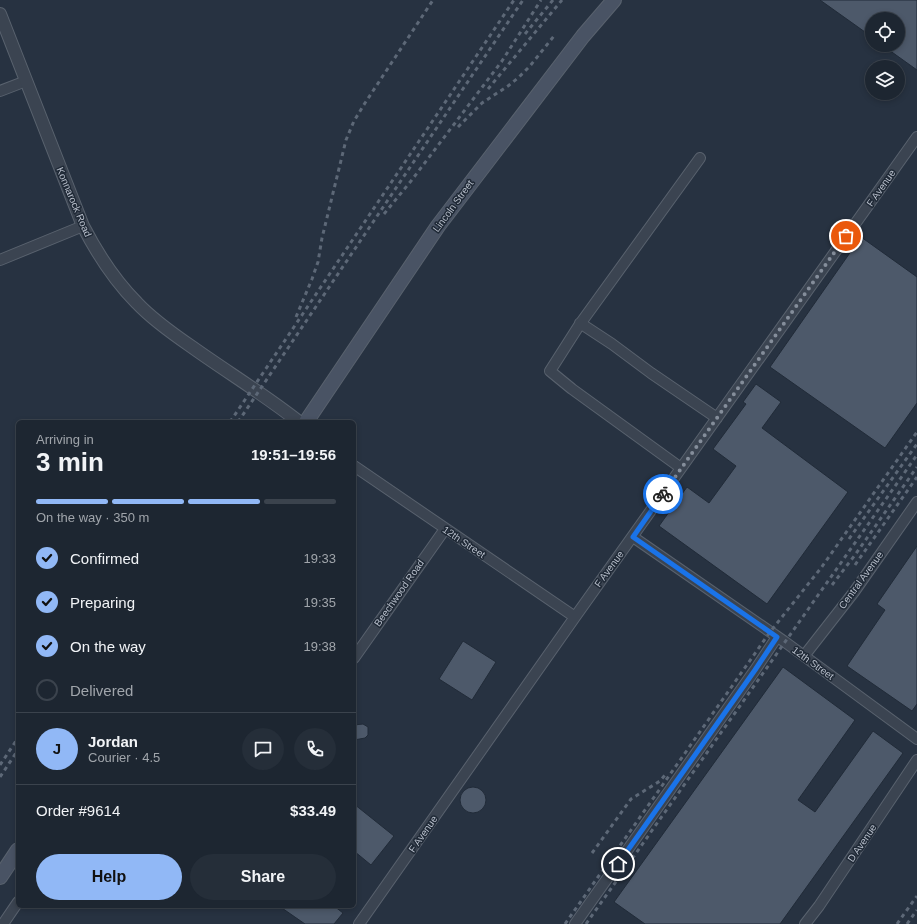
<!DOCTYPE html>
<meta charset="utf-8">
<style>
body{margin:0;font-family:Arial,sans-serif;background:#252e39;color:#f1f3f6;height:100vh;display:flex;flex-direction:column;font-size:15px;white-space:nowrap}
*{box-sizing:border-box;margin:0}
p{font-size:13px;color:#a0a5ab}
.icon{flex:none;width:22px;height:22px;fill:none;stroke:currentColor;stroke-width:2;stroke-linecap:round;stroke-linejoin:round}
.map{position:relative;flex:1;overflow:hidden}
.panel{position:absolute;left:16px;top:420px;width:340px;height:488px;display:flex;flex-direction:column;background:#1d2631;border-radius:6px;box-shadow:0 2px 6px #0003,0 0 0 1px #3b434d}
.panel>*{flex:none}
.fabs{position:absolute;left:865px;top:12px;display:grid;gap:8px}
.fabs a{display:grid;place-items:center;width:40px;height:40px;border-radius:50%;background:#1d2631;box-shadow:0 2px 6px #0003,0 0 0 1px #3b434d;font-size:20px}
.pin{position:absolute;display:grid;place-items:center;width:34px;height:34px;color:#fff;margin:-17px;border:2px solid #fff;border-radius:50%;box-shadow:0 1px 4px #0007}
.courier{position:absolute;display:grid;place-items:center;width:40px;height:40px;margin:-20px;border:3px solid #1a73e8;border-radius:50%;background:#fff;color:#222;box-shadow:0 1px 5px #0007}
.overview em{font-style:normal;font-weight:600}
.overview div{display:flex;flex-direction:column-reverse}
.overview{display:flex;align-items:center;justify-content:space-between;height:68px;padding:0 20px}
h1{font-size:26px;font-weight:600;line-height:30px}
.bar{display:grid;grid-template-columns:repeat(4,1fr);gap:6px 4px;align-content:center;height:48px;padding:0 20px}
.bar i{height:5px;border-radius:3px;background:#3b434d}
.bar .on{background:#91b8f6}
.bar p{grid-column:span 4}
.line{display:flex;align-items:center;gap:10px;padding:0 20px;border-top:1px solid #3b434d}
.line div{flex:1}
.round{display:grid;place-items:center;flex:none;width:42px;height:42px;border-radius:21px;background:#252e39}
ol{padding:0 20px;list-style:none}
li{display:flex;align-items:center;gap:12px;height:44px}
li p{margin-inline-start:auto}
li .icon{padding:4px;border-radius:50%;background:#91b8f6;color:#111;stroke-width:4}
li:last-child{color:#a0a5ab}
li i{width:22px;height:22px;border:2px solid #3b434d;border-radius:50%}
.action{display:flex;gap:8px;margin-top:auto;padding:8px 20px}
.action a{flex:1;height:46px;border-radius:24px;background:#91b8f6;color:#111;font-size:16px;font-weight:600;line-height:46px;text-align:center}
.action a+a{background:#252e39;color:#f1f3f6}
.map>svg:first-child{display:block}
.building{fill:#4d596a;stroke:#212b38}
.lines{fill:none;stroke-linecap:round;stroke-linejoin:round}
.minor-casing{stroke:#59626e;stroke-width:12}
.tertiary-casing{stroke:#59626e;stroke-width:14}
.secondary-casing{stroke:#59626e;stroke-width:16}
.minor{stroke:#3b4451;stroke-width:10}
.tertiary{stroke:#3b4451;stroke-width:12}
.secondary{stroke:#495364;stroke-width:14}
.rail{stroke:#5d6877;stroke-width:3;stroke-dasharray:4 4;stroke-linecap:butt}
.done{stroke:#858e9b;stroke-width:4;stroke-dasharray:0 7.2}
.route{stroke:#1a73e8;stroke-width:5}
.labels{text-anchor:middle;dominant-baseline:central;stroke-width:3;stroke-linejoin:round;paint-order:stroke}
.street-label{font-size:10px;fill:#b8bfcb;stroke:#1f2936}
</style>
<div class="map">
<svg width="917" height="924" viewBox="0 0 917 924">
<rect width="100%" height="100%" fill="#273241"/>
<path class="building" d="M820 0H917V70L882 45H898V19H872V37Z
M861 237 917 277V403L885 448 770 367Z
M756 384 781 402 762 428 848 492 767 604 659 526 687 487 709 503 736 466 713 449 746 404 743 402Z
M917 546V704L912 711 847 666 885 610 877 604Z
M463 641 496 662 472 700 439 679Z
M783 667 855 720 798 800 815 812 873 731 903 753 780 924H645L614 902Z
M363 724 368 727V735L365 738 354 740V725Z
M460 800a13 13 0 1 1 26 0a13 13 0 1 1-26 0Z
M354 804 394 836 371 865 354 851Z
M279 906H334L343 913 334 924H305Z"/>
<g class="lines">
<defs>
<path id="minor" d="M0 91 26 81
M0 260 83 226
M580 323 612 344 651 373 717 418
M354 466 575 617
M681 468 572 389 550 371 580 324 700 158
M633 537 785 642 917 739
M804 656 854 592 917 502
M354 658 445 529
M3 924 18 902
M359 924 575 617 917 137
M575 924 755 670 777 637
M805 924 819 906 917 760"/>
<path id="tertiary" d="M0 14 83 226C98 255 114 280 137 303 153 320 173 334 192 347 227 372 265 395 299 422"/>
<path id="secondary" d="M306 422 438 226 583 36 614 0
M0 877 18 850"/>
</defs>
<use href="#minor" class="minor-casing"/>
<use href="#tertiary" class="tertiary-casing"/>
<use href="#secondary" class="secondary-casing"/>
<use href="#minor" class="minor"/>
<use href="#tertiary" class="tertiary"/>
<use href="#secondary" class="secondary"/>
<path class="rail" d="M525 34 553 0
M488 89 562 0
M458 127 482 103 508 86 519 77 530 66 554 36
M384 214 411 181 502 61 541 0
M296 317 312 279 318 262 322 238 346 140 354 121 365 103 433 0
M230 422 514 0
M238 422 523 0
M849 539 917 444
M855 565 917 477
M832 585 855 555 917 467
M0 765 18 738
M0 777 18 750
M592 853 631 799 660 781 665 775
M565 924 770 632 821 568 917 432
M586 924 917 455
M897 924 917 896
M907 924 917 910"/>
</g>
<g class="lines">
<path class="done" d="M663 494 846 236"/>
<path class="route" d="M618 864 755 670 777 637 633 537 663 494"/>
</g>
<g class="labels">
<g class="street-label">
<text transform="translate(881 188) rotate(-55)">F Avenue</text>
<text transform="translate(74 202) rotate(67)">Konnarock Road</text>
<text transform="translate(453 206) rotate(-54)">Lincoln Street</text>
<text transform="translate(464 542) rotate(34)">12th Street</text>
<text transform="translate(609 569) rotate(-54)">F Avenue</text>
<text transform="translate(861 580) rotate(-54)">Central Avenue</text>
<text transform="translate(399 593) rotate(-55)">Beechwood Road</text>
<text transform="translate(813 663) rotate(36)">12th Street</text>
<text transform="translate(423 834) rotate(-55)">F Avenue</text>
<text transform="translate(862 843) rotate(-56)">D Avenue</text>
</g>
</g>
</svg>
<div class="fabs">
<a><svg class="icon" aria-label="locate" viewBox="0 0 24 24"><circle cx="12" cy="12" r="6"/><path d="M12 2v4M12 18v4M2 12h4M18 12h4"/></svg></a>
<a><svg class="icon" aria-label="layers" viewBox="0 0 24 24"><path d="M12 4l9 5-9 5-9-5zM3 14l9 5 9-5"/></svg></a>
</div>
<div class="pin" style="left:846px;top:236px;background:#ea580c"><svg class="icon" aria-label="bag" viewBox="0 0 24 24"><path d="M5 8h14l-1 12H6zM9 8a3 3 0 0 1 6 0"/></svg></div>
<div class="pin" style="left:618px;top:864px;background:#1f2937"><svg class="icon" aria-label="home" viewBox="0 0 24 24"><path d="M3 11l9-7 9 7M6 9v11h12V9"/></svg></div>
<div class="courier" style="left:663px;top:494px"><svg class="icon" aria-label="bike" viewBox="0 0 24 24"><circle cx="6" cy="16" r="4"/><circle cx="18" cy="16" r="4"/><path d="M6 16l4-8h5l3 8M10 8l3 8H6M13 5h3"/></svg></div>
<section class="panel">
<div class="overview"><div><h1>3 min</h1><p>Arriving in</p></div><em>19:51–19:56</em></div>
<div class="bar"><i class="on"></i><i class="on"></i><i class="on"></i><i></i><p>On the way · 350 m</p></div>
<ol>
<li><svg class="icon" aria-label="check" viewBox="0 0 24 24"><path d="M5 12l5 5 9-10"/></svg>Confirmed<p>19:33</p></li>
<li><svg class="icon" aria-label="check" viewBox="0 0 24 24"><path d="M5 12l5 5 9-10"/></svg>Preparing<p>19:35</p></li>
<li><svg class="icon" aria-label="check" viewBox="0 0 24 24"><path d="M5 12l5 5 9-10"/></svg>On the way<p>19:38</p></li>
<li><i></i>Delivered</li>
</ol>
<div class="line" style="height:72px"><b class="round" style="background:#91b8f6;color:#111">J</b><div><b>Jordan</b><p>Courier · 4.5</p></div><a class="round"><svg class="icon" aria-label="chat" viewBox="0 0 24 24"><path d="M4 5h16v11H9l-5 4z"/></svg></a><a class="round"><svg class="icon" aria-label="phone" viewBox="0 0 24 24"><path d="M5 4h4l2 5-3 2q2 4 5 5l2-3 5 2v4C11 20 4 13 5 4z"/></svg></a></div>
<div class="line" style="height:52px"><div>Order #9614</div><b>$33.49</b></div>
<div class="action"><a>Help</a><a>Share</a></div>
</section>
</div>
